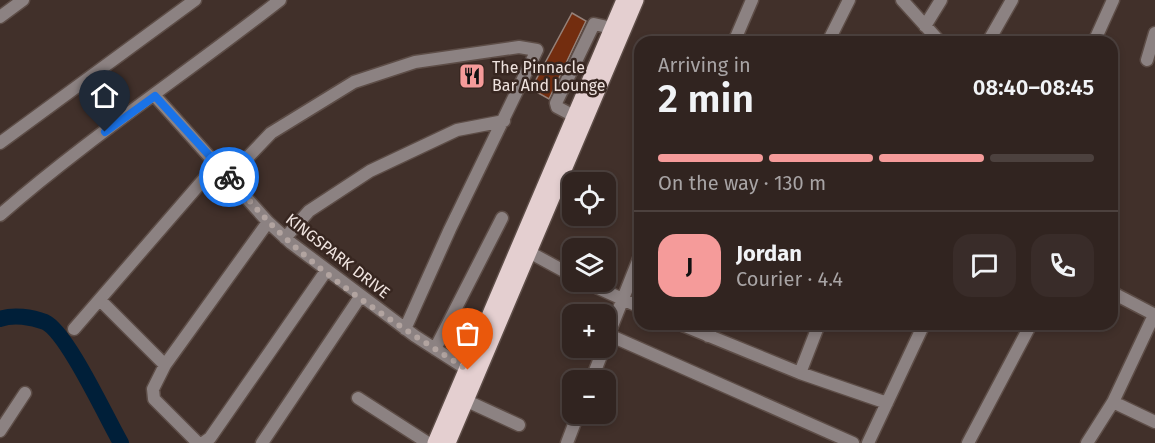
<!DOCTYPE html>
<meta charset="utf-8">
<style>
body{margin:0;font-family:"Fira Sans",sans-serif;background:#392c29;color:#f1f3f6;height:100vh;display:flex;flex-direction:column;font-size:22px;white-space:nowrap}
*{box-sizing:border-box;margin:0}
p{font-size:20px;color:#a8a4a5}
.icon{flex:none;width:33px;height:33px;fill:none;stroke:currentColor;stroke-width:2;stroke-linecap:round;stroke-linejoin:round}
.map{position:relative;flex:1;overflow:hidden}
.drawer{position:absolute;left:634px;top:36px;width:484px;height:294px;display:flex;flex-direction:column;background:#312420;border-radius:18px;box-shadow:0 3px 9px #0003,0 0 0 2px #4c413e}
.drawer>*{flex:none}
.tools{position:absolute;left:562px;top:172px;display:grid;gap:12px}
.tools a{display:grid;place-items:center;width:54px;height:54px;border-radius:12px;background:#312420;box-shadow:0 3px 9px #0003,0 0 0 2px #4c413e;font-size:30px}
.pin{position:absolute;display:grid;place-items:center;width:51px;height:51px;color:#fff;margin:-62px -26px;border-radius:50% 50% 50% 0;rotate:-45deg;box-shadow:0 0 6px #0007}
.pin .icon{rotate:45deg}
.courier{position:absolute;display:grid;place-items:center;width:60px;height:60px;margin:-30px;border:4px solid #1a73e8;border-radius:50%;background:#fff;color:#222;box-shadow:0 2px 8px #0007}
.summary em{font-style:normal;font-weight:600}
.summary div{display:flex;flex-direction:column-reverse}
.summary{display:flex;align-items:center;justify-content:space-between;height:102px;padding:0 24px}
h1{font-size:39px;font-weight:600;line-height:45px}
.bar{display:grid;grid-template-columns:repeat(4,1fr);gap:9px 6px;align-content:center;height:72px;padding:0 24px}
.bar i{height:8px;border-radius:4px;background:#4c413e}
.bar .selected{background:#f59b9a}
.bar p{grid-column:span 4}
.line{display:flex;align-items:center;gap:15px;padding:0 24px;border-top:2px solid #4c413e}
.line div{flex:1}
.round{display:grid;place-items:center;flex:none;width:63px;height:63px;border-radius:18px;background:#392c29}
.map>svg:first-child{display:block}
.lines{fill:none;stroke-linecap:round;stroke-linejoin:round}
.river{stroke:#001f39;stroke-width:16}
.building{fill:#732d0f;stroke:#958179;stroke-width:1.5}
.minor-casing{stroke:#5d4d47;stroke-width:15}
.major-casing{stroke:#5d4d47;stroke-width:18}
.minor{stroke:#8c8282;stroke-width:12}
.major{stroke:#e4cfd0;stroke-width:15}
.done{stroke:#b2a4a0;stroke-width:6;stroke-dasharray:0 10.8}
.route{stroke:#1a73e8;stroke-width:8}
.labels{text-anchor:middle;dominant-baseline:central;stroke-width:5;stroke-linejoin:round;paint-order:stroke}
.poi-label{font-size:16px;fill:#efe3df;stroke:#372620;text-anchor:start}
.street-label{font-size:16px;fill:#efe3df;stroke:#372620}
</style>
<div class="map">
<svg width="1155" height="443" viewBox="0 0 1155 443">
<rect width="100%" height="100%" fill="#41302a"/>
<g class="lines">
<path class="river" d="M0 319C13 314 32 317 45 322 67 332 107 419 121 443"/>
</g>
<path class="building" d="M572 13 586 21 549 99 531 89Z"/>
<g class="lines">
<defs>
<path id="minor" d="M902 0 940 42
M0 17 23 0
M925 26 941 0
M734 42 752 0
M828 42 849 0
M988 42 1012 0
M1094 42 1113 0
M1147 60 1155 33
M155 96 268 222 291 243 415 336 468 370
M574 116 557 107 556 103 594 24 612 28
M0 143 195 0
M229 177 271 133 354 82 415 62 519 47 537 50 450 229 405 329
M0 215C88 138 187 73 280 0
M285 238 309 211 370 171 457 130 504 121
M529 252 573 276
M585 282 640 307
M1113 293 1155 315
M100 300 165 365
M1154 315 1113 402 1155 422
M680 324 800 373 887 403
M74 329 217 164
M609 335 853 443
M708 336 713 324
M606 341 640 256
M435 349 502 218
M800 373 819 324
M591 381 604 348
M358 398 428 443
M467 401 519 425
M0 431 25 393
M198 443 154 399 153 389 165 365 268 222
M203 443 210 438 326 271
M262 443 360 297
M567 443 578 414
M868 443 924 324
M968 443 1031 324
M1087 443 1113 402"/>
<path id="major" d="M435 443 624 0
M448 443 636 0"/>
</defs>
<use href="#minor" class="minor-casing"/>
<use href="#major" class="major-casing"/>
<use href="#minor" class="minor"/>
<use href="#major" class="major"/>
</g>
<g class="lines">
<path class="done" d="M229 177C242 192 255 208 269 222 323 278 402 328 468 370"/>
<path class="route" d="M105 132 155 96 229 177"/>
</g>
<defs>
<symbol id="restaurant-square" viewBox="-11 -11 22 22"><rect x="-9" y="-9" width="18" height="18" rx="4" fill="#f59b9a" stroke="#372620"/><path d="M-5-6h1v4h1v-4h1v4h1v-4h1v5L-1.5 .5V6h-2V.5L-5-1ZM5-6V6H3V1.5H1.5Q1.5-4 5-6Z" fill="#111"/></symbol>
</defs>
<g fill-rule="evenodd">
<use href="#restaurant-square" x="457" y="61" width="30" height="30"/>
</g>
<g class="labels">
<g class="poi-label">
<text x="492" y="67">The Pinnacle<tspan x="492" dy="18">Bar And Lounge</tspan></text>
</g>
<g class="street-label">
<text transform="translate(338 256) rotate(38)">KINGSPARK DRIVE</text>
</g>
</g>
</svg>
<div class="tools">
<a><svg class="icon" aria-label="locate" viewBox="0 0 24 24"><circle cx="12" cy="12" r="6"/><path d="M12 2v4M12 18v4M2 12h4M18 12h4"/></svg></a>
<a><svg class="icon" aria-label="layers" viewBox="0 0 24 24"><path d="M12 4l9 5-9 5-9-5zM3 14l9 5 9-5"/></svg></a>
<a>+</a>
<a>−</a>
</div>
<div class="pin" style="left:468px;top:370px;background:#ea580c"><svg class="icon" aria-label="bag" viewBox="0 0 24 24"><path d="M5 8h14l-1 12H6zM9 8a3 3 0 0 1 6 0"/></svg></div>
<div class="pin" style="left:105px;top:132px;background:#1f2937"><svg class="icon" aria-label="home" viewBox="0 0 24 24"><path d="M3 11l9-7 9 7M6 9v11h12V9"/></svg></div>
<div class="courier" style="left:229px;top:177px"><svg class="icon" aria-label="bike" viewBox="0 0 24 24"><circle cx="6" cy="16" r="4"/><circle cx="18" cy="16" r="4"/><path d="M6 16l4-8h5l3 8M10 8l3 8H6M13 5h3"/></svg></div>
<section class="drawer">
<div class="summary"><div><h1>2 min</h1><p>Arriving in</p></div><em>08:40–08:45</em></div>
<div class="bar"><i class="selected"></i><i class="selected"></i><i class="selected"></i><i></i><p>On the way · 130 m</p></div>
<div class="line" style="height:108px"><b class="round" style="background:#f59b9a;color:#111">J</b><div><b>Jordan</b><p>Courier · 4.4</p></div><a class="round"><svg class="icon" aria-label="chat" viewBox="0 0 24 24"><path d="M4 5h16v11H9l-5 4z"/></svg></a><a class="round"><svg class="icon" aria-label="phone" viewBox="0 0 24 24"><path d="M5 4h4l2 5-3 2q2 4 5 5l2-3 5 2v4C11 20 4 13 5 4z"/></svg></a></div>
</section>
</div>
